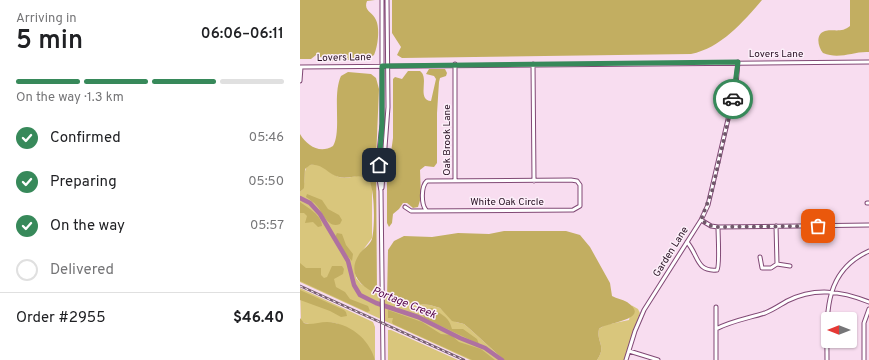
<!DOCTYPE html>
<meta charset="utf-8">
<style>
body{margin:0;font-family:Overpass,sans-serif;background:#f2f2f2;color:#202124;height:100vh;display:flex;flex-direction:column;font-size:15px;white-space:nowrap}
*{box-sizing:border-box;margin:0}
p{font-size:13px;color:#757577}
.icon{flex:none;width:22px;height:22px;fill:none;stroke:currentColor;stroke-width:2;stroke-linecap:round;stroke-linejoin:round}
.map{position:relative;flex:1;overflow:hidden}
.drawer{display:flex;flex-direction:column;background:#fff;width:300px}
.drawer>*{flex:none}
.needle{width:26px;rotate:270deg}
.fabs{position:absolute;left:521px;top:312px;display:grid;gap:8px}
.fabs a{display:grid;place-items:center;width:36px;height:36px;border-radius:4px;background:#fff;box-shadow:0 1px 3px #0004;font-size:20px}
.pin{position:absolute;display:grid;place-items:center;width:34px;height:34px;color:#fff;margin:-17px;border-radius:8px;box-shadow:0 2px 6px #0006}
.courier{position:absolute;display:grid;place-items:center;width:40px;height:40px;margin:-20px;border:3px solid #37895a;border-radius:50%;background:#fff;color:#222;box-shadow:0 1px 5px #0007}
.head em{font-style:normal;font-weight:600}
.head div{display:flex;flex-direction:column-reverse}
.head{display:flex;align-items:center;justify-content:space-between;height:68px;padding:0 16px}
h1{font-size:26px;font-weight:600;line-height:30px}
.bar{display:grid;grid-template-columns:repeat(4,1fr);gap:6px 4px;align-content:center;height:48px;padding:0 16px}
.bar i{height:5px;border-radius:3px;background:#e0e0e0}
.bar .current{background:#37895a}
.bar p{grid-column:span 4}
.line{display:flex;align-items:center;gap:10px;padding:0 16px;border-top:1px solid #e0e0e0}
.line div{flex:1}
ol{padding:0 16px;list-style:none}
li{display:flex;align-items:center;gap:12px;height:44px}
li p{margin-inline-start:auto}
li .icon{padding:4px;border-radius:50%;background:#37895a;color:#fff;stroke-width:4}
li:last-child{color:#757577}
li i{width:22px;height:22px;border:2px solid #e0e0e0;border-radius:50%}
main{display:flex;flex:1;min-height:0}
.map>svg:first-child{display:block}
.green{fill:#d9c67c}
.forest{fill:#c2ae61}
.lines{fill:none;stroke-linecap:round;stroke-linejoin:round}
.river{stroke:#af71a0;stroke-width:4.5}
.minor-casing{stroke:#814975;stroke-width:5}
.minor{stroke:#fff;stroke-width:3}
.rail-casing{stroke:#785f71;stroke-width:2.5}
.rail{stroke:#fceff9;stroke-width:1;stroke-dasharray:3;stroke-linecap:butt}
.done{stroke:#70586a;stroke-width:4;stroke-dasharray:0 7.2}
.route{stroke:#37895a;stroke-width:5}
.labels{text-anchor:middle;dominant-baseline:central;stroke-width:3;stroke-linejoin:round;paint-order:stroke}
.street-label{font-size:10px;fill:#271022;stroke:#fceff9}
.water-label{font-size:11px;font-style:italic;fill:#510146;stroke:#fceff9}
</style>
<main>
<section class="drawer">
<div class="head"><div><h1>5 min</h1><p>Arriving in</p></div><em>06:06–06:11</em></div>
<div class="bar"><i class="current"></i><i class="current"></i><i class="current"></i><i></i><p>On the way · 1.3 km</p></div>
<ol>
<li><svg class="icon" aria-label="check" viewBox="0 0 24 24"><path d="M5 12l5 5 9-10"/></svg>Confirmed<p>05:46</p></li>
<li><svg class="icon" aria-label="check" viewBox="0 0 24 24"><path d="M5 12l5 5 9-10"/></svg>Preparing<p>05:50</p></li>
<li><svg class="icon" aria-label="check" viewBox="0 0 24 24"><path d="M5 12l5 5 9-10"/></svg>On the way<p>05:57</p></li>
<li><i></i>Delivered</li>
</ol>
<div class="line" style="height:52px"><div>Order #2955</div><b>$46.40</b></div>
</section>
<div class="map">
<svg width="569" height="360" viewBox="0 0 569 360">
<rect width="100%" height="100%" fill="#f8ddf0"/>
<path class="green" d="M16 164C26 166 32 177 44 178 51 179 58 173 65 177 69 179 71 183 72 187V238L60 254 55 268 56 278 61 284 94 301 130 305 140 308 156 322 164 324 171 330 204 360H170L0 282V192C8 185 1 174 8 165Z
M0 288 73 322 75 327V360C70 351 46 325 35 323 24 321 10 328 1 321Z
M331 305 338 309 340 313 324 360H297C307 346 296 342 299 329L305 325 329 320 332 306Z
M88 330H91L158 360H88Z"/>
<path class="forest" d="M0 0H75L67 1C63 11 73 12 76 20 80 28 78 46 74 55L67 59 29 61 16 55 11 59H0Z
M92 0H462C443 22 421 48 391 54L102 58 97 55 101 47 92 33Z
M550 0H569V52C553 51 540 60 523 53 518 47 515 34 525 31 535 29 542 33 550 26Z
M129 69H145L147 73 146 76 140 78 139 82 137 113V163L134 167 125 166 120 170 121 197 118 207 113 208 107 203H103L99 209 93 214 92 223 89 227 87 223V181L93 138V79L95 77 102 79 108 71H120C130 78 116 99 131 101L136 79 134 76 126 74Z
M48 72 71 74 76 78 79 89 76 159 77 294C60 286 46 273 60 253 64 248 70 245 72 239 75 227 75 191 69 180 60 172 49 180 39 177 27 174 23 163 10 165L5 169 4 188 0 192V134C7 146 20 154 33 146 42 131 32 95 41 76Z
M7 194 22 200 28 209 39 215 42 220 40 224C28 229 23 213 17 206 14 202 10 200 6 197Z
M0 202C8 208 22 215 22 226L18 227 13 222 5 223 7 216 4 213H0Z
M204 231H266L280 235 290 247 310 283 312 296C317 299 322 299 327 302 353 320 306 322 299 329 296 342 307 346 297 360H204L171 330 164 324 152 321 140 308 130 305 98 302 87 299 88 250 94 241 104 236 132 237 158 233 189 234Z
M37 233 42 234 46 245 53 254 52 261 40 248 35 237Z
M0 263 6 268H21V275L24 278 27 277 32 266H42L44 269 43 274 34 279 36 287 45 292 50 299 68 306 70 311 67 312 0 281Z
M0 290 44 310 46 312 47 316 41 317 30 311 0 300Z
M132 308C141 315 149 316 152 329H163L177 339 179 344 124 318 123 314 125 310Z
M88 310 122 322 141 334 151 335 159 342 181 349 195 360H172L93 324 92 322 93 318H88Z
M0 318 4 323 8 324C15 324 21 322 27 322 49 323 69 338 75 360H0Z"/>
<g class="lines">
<path class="river" d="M0 198 10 203 20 214 48 261 54 285 60 295 76 303 118 317 160 338 185 348 202 360"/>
<defs>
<path id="minor" d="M82 0V124L79 152V179L81 191 83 360
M155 64V181
M233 64 234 181
M0 67 569 62
M0 81 1 67
M82 188 88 107 87 0
M567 203H569
M105 207 111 211 273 210 280 206V185L277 181 271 180 127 181C121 186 121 204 126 210
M401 220 411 226 418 227 569 225
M387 242C399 256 396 272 417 270 420 266 418 235 418 227
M460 257 462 268H471L477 264 476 226
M477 264 490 266
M416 329C431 321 449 318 465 313 473 310 480 305 487 301 515 287 541 291 569 302
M329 351 358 360
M326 360 335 331 344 310 401 220 408 205 436 85 438 62
M416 360V307
M527 360C527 317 522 272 569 251
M564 360V323L569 309"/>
</defs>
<use href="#minor" class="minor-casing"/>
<use href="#minor" class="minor"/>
<defs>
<path id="rail" d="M0 286 164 360"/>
</defs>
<use href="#rail" class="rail-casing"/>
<use href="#rail" class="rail"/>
</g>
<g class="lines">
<path class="done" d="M433 99 412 191 401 220 411 226 418 227 518 226"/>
<path class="route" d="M79 165 82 124V66L438 62 433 99"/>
</g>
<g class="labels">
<g class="street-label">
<text x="476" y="54">Lovers Lane</text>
<text transform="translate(44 58) rotate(-1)">Lovers Lane</text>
<text transform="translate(147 140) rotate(-90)">Oak Brook Lane</text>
<text x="207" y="202">White Oak Circle</text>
<text transform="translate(371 252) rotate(-58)">Garden Lane</text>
</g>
<g class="water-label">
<text transform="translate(104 303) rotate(22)">Portage Creek</text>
</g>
</g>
</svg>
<div class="fabs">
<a><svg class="needle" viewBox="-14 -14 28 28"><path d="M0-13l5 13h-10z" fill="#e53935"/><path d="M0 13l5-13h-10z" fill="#757577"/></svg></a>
</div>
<div class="pin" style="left:518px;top:226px;background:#ea580c"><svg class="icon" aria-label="bag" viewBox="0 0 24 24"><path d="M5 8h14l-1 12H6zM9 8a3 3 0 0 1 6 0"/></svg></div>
<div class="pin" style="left:79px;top:165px;background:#1f2937"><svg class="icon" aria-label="home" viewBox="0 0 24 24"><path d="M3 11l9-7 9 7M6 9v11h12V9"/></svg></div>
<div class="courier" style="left:433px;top:99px"><svg class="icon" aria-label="car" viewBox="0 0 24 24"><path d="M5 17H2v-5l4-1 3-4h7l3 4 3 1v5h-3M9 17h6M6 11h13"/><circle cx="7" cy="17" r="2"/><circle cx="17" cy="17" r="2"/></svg></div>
</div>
</main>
